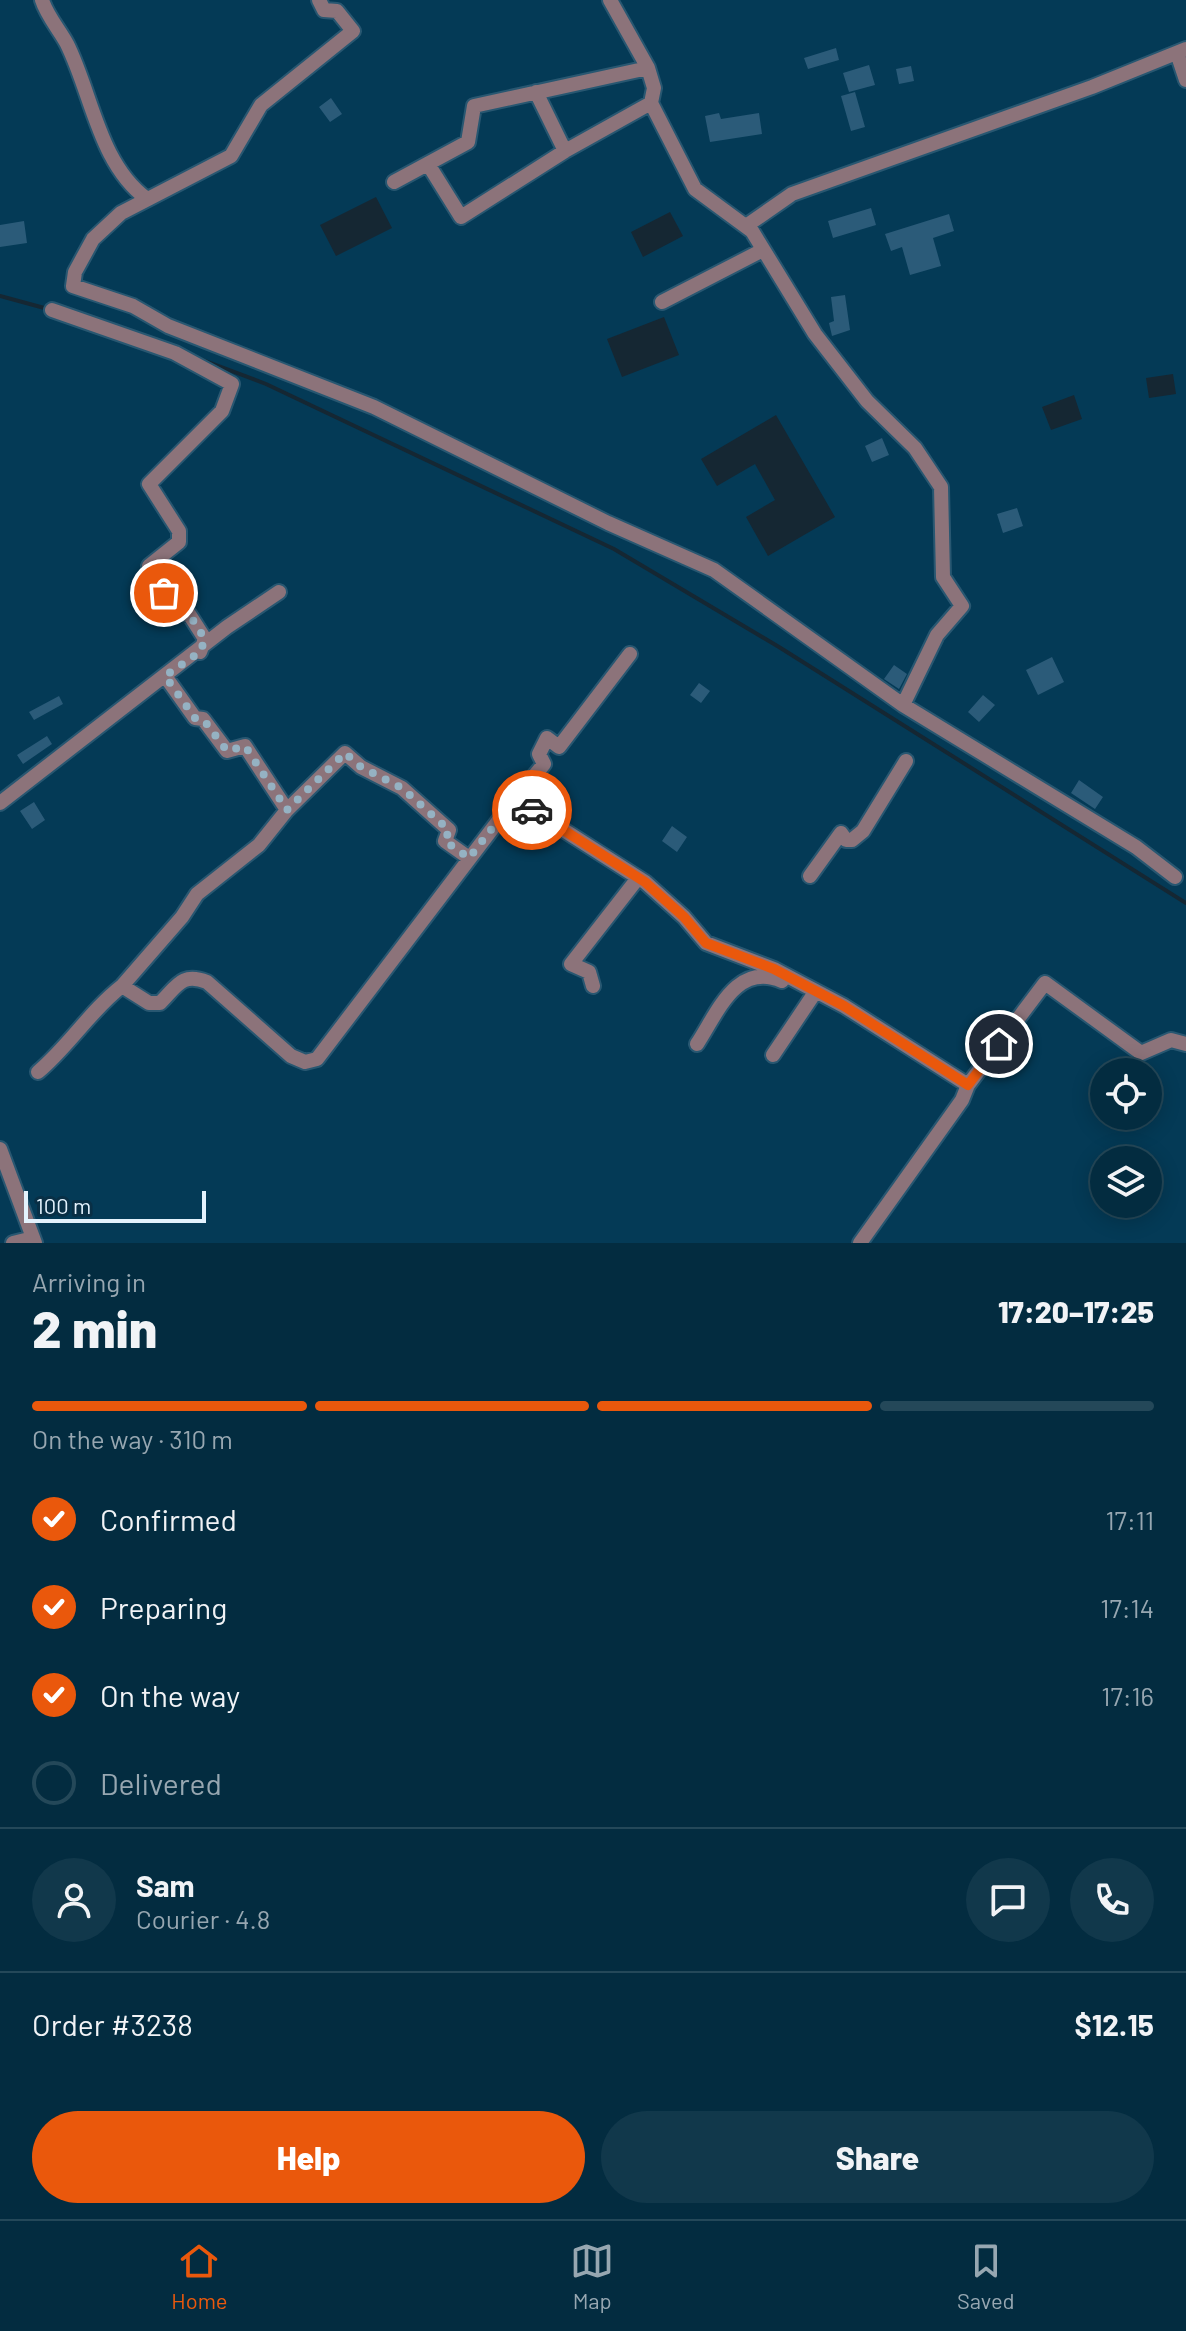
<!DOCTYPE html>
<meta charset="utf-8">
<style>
body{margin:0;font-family:Barlow,sans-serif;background:#11384b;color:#f1f3f6;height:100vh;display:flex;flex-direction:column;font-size:30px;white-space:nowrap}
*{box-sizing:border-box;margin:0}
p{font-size:26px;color:#97a7b1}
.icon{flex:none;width:44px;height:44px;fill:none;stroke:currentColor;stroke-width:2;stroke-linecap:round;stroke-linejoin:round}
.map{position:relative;height:1243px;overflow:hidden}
.details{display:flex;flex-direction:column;background:#032c40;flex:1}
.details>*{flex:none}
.tools{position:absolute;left:1090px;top:1058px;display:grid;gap:16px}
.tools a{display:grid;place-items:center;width:72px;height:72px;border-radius:50%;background:#032c40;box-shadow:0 4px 20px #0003,0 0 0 2px #244859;font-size:40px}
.scale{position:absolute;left:24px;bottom:20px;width:182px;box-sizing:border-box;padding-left:8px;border:4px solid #e3f2fd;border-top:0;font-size:22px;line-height:28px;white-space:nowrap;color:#e3f2fd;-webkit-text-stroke:6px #092f45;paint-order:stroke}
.pin{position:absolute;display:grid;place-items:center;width:68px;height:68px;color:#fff;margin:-34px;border:4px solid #fff;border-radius:50%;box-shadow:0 2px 8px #0007}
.courier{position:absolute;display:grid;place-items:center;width:80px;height:80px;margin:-40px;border:6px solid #ea580c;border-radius:50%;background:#fff;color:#222;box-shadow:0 2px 10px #0007}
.head em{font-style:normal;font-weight:800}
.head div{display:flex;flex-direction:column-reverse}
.head{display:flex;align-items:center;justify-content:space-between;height:136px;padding:0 32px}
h1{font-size:52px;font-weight:800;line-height:60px}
.bar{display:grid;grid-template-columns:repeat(4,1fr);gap:12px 8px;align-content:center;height:96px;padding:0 32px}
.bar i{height:10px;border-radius:6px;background:#244859}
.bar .active{background:#ea580c}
.bar p{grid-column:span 4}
.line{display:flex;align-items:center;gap:20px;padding:0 32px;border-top:2px solid #244859}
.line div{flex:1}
.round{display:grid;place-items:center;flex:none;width:84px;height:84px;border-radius:42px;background:#11384b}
ol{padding:0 32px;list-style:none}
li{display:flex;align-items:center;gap:24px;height:88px}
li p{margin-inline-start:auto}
li .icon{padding:8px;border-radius:50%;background:#ea580c;color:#fff;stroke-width:4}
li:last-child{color:#97a7b1}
li i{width:44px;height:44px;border:4px solid #244859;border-radius:50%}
.primary-button{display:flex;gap:16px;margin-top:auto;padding:16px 32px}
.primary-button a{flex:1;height:92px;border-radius:48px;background:#ea580c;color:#fff;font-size:32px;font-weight:800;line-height:92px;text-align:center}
.primary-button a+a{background:#11384b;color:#f1f3f6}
.dock{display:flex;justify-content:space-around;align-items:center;height:112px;border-top:2px solid #244859;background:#032c40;font-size:22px;color:#97a7b1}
.dock a{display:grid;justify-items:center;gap:4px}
.dock .active{color:#ea580c}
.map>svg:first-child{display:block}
.water{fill:#152733}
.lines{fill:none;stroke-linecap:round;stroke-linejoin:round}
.stream{stroke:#152733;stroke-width:4}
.building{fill:#2b5b79}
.street-casing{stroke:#285771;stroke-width:18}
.street{stroke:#8c737a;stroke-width:14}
.done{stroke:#95b2c3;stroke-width:8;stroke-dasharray:0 14.4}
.route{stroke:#ea580c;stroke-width:10}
</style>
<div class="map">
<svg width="1186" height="1243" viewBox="0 0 1186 1243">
<rect width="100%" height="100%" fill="#043a56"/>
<path class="water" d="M376 197 392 228 336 256 320 225Z
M670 212 683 236 643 257 631 232Z
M664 317 679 355 622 377 607 339Z
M1173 374 1176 394 1149 398 1146 378Z
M1074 395 1082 419 1051 430 1042 407Z
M776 415 835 517 768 556 746 517 775 500 755 464 717 486 701 459Z"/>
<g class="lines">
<path class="stream" d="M0 296 48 309
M200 359 266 384 614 549 779 647 1186 903"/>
</g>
<path class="building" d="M836 48 839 60 808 69 804 58Z
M869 65 875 85 849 92 843 73Z
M911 66 914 81 899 84 896 69Z
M855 92 865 127 851 131 841 96Z
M331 98 342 114 330 122 319 107Z
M719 113 721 119 759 113 762 134 710 142 705 116Z
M871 208 876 225 833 238 828 221Z
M949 214 954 231 933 238 941 266 910 275 902 247 891 251 885 234Z
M24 221 27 243 0 247V225Z
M845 295 850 330 832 336 829 323 834 321 831 297Z
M882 438 889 455 872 462 865 446Z
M1017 508 1023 526 1003 533 997 514Z
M1052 657 1064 682 1038 695 1026 670Z
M894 665 907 674 899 689 884 679Z
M699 683 710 691 701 703 690 695Z
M983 695 995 705 979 722 968 712Z
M59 696 63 704 34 720 29 712Z
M47 736 52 744 23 764 17 755Z
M1079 780 1103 797 1095 809 1071 793Z
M34 802 45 820 32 829 20 811Z
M672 826 687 837 677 852 662 841Z"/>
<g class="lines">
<defs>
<path id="street" d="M42 0C47 16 59 29 67 44 92 94 99 164 147 199
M319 0 324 10 337 11 353 31 261 105 231 156 121 213 93 239 75 272 73 286 133 306 168 326 374 407 608 523 714 570 903 705 937 635 962 606 943 577 941 487 915 448 867 401 815 334 752 231 695 189 651 103 654 88 648 68
M1177 53 1186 80
M536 92 565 151
M428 164 461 217 565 151 651 103
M394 182 468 142 474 106 648 68 610 0
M746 226 792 194 1092 87 1186 49
M662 302 763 250
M52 310 175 353 232 384 222 411 149 484 179 531V542L149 566 177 612 189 614 205 639 200 652
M165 676 195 718 203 719 227 751 245 746 287 810
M903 705 1136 847 1175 877
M515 799 544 764 539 754 547 738 559 747 630 654
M0 803 227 627 279 592
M810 876 841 833 846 840H852L863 831 906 761
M122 986 182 917 197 894 259 845 287 810 345 753 361 767 402 788 449 830 445 841 469 858
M593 986 589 972 571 964 638 878
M697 1044C717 1014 736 961 782 981
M773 1055 816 991
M38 1072C69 1046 90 1011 122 986L149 1003H160C177 986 182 972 207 982L291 1056 305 1062 317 1059 515 799 645 882 684 917 706 943 774 969 844 1006 968 1085 1045 983 1141 1053 1171 1040 1186 1044
M0 1149 35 1243
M13 1243 33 1238
M860 1243 962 1100 968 1085"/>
</defs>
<use href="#street" class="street-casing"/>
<use href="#street" class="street"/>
</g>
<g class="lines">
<path class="done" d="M164 593 177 612 189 614 205 639 200 652 165 676 195 718 203 719 227 751 245 746 287 810 345 753 361 767 402 788 449 830 445 841 469 858 515 799 532 810"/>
<path class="route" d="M532 810 645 882 684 917 706 943 774 969 844 1006 968 1085 999 1044"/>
</g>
</svg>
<div class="tools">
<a><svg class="icon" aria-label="locate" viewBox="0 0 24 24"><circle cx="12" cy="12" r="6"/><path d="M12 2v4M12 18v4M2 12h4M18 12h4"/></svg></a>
<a><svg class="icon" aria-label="layers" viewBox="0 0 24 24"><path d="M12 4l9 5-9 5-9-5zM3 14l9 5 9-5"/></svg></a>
</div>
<div class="scale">100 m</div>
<div class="pin" style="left:164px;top:593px;background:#ea580c"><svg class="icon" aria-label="bag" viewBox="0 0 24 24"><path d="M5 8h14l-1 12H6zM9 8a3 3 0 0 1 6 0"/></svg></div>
<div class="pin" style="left:999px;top:1044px;background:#1f2937"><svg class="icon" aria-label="home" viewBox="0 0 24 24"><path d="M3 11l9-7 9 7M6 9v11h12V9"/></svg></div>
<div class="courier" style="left:532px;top:810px"><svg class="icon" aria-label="car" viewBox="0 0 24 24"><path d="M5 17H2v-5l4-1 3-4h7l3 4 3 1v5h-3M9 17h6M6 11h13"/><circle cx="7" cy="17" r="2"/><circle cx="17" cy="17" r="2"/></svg></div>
</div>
<section class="details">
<div class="head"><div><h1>2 min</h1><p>Arriving in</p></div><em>17:20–17:25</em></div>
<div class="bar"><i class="active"></i><i class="active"></i><i class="active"></i><i></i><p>On the way · 310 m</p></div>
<ol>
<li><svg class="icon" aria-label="check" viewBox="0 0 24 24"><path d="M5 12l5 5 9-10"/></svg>Confirmed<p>17:11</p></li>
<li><svg class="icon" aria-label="check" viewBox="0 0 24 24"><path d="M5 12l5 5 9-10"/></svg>Preparing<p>17:14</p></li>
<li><svg class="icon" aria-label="check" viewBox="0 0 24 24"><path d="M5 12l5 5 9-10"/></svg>On the way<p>17:16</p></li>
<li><i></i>Delivered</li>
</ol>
<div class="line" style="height:144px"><a class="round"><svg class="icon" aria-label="person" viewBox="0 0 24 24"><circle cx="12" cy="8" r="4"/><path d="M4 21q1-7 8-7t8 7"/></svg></a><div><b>Sam</b><p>Courier · 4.8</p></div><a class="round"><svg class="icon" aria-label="chat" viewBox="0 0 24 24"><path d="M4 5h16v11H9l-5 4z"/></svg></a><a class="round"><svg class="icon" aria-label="phone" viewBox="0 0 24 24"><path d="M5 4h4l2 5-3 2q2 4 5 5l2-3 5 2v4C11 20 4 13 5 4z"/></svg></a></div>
<div class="line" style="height:104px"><div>Order #3238</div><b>$12.15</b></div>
<div class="primary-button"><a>Help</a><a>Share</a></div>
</section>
<nav class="dock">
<a class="active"><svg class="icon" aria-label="home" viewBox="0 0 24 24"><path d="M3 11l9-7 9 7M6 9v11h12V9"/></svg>Home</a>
<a><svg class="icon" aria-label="map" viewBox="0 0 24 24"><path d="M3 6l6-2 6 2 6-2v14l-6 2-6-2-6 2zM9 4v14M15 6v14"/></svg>Map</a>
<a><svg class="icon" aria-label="saved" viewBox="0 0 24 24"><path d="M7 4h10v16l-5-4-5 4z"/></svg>Saved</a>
</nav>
